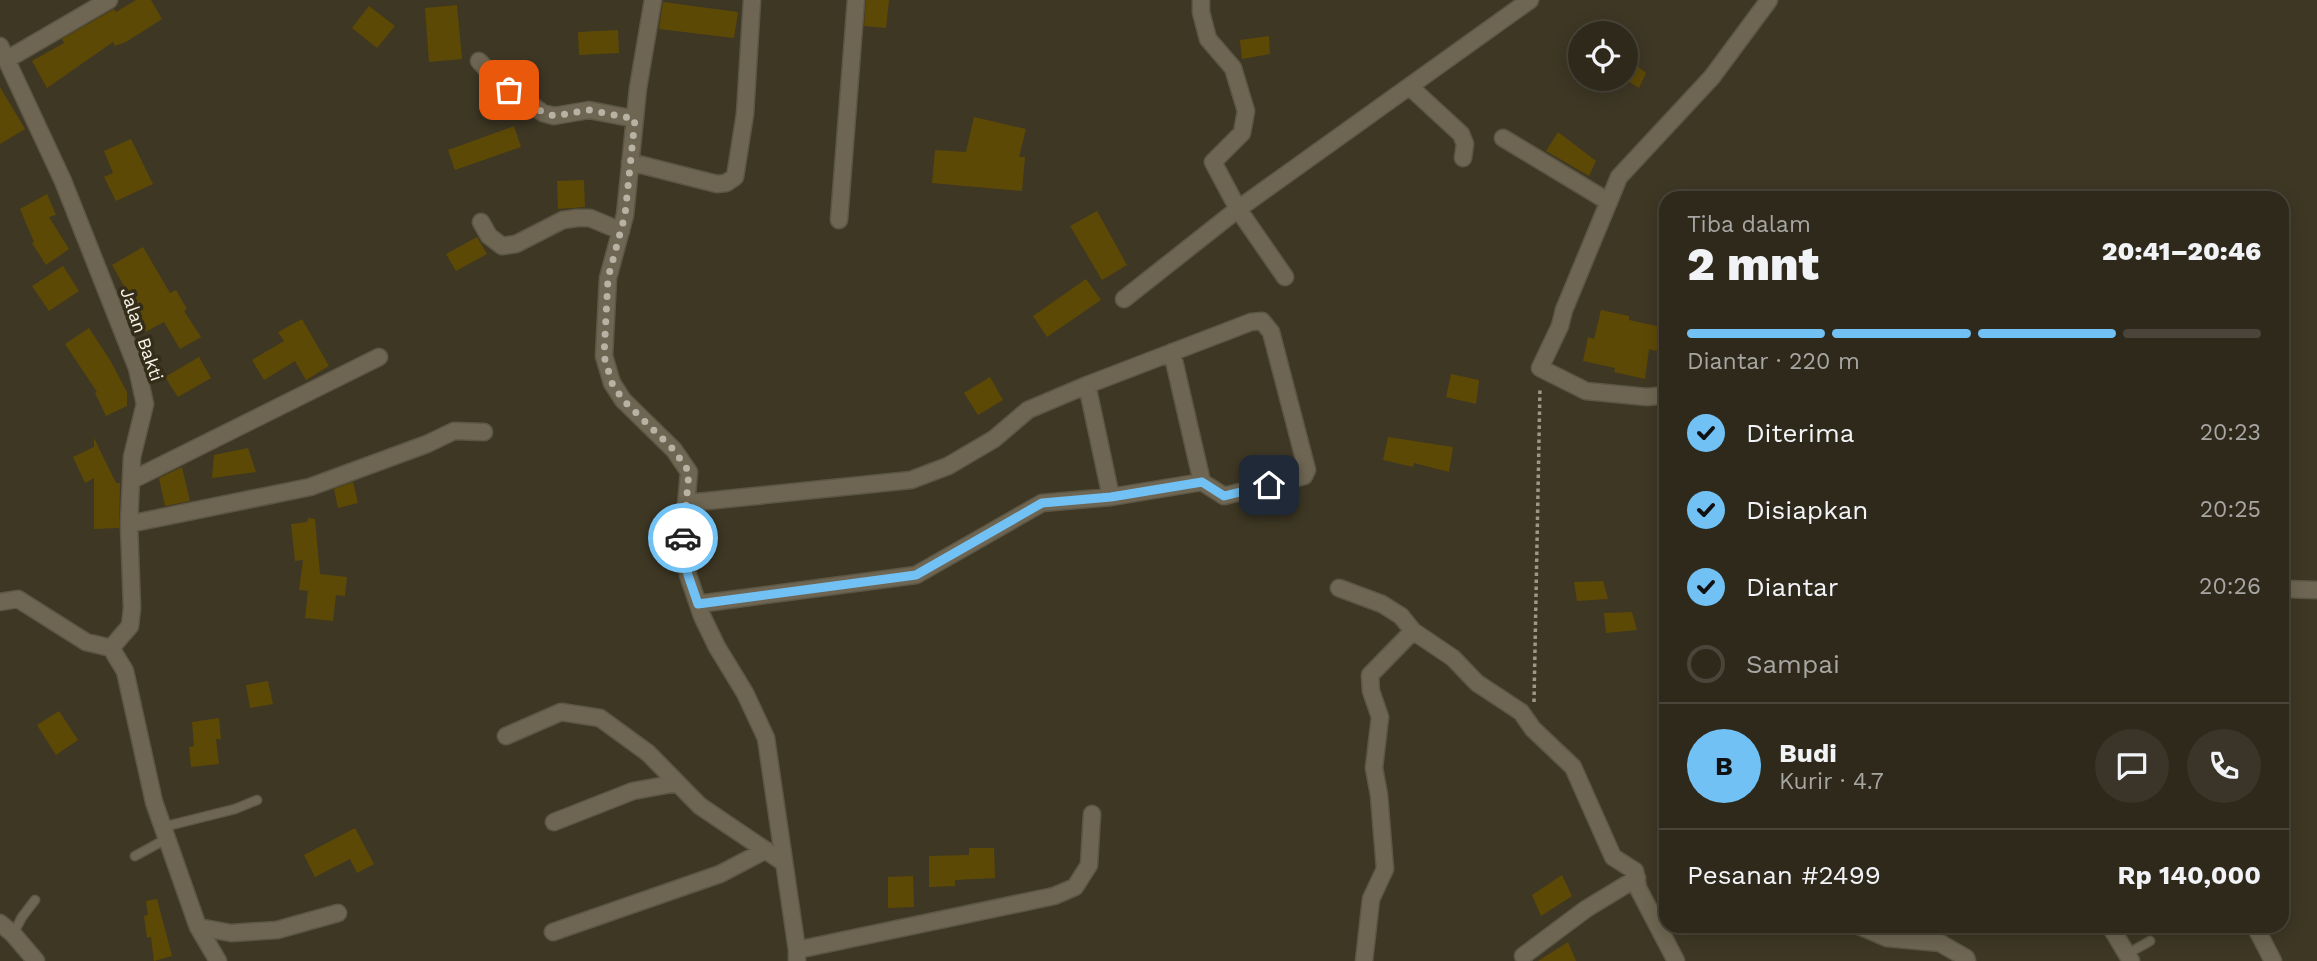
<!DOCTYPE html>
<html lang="id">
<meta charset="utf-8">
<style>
body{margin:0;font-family:"Work Sans",sans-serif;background:#3a3528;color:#f1f3f6;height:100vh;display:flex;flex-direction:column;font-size:26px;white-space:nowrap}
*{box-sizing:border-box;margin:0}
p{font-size:23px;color:#a7a6a3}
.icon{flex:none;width:38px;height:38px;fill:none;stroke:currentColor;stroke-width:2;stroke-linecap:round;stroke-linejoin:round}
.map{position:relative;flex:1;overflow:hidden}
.sheet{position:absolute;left:1659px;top:191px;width:630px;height:742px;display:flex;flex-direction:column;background:#2e291b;border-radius:21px;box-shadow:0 4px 18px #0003,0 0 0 2px #49453a}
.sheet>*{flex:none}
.tools{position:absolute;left:1568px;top:21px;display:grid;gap:14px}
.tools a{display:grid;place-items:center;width:70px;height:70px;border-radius:50%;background:#2e291b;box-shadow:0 4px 18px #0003,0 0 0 2px #49453a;font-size:35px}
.pin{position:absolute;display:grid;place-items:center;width:60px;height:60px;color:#fff;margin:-30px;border-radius:14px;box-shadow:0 4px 10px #0006}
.courier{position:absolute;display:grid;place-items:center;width:70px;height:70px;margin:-35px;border:5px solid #72c1f5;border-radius:50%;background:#fff;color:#222;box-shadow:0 2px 9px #0007}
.summary em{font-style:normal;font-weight:800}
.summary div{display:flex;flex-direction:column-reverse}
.summary{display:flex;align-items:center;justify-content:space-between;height:119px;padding:0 28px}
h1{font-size:46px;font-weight:800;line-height:52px}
.bar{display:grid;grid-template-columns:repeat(4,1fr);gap:10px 7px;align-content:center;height:84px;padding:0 28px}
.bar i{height:9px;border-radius:5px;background:#49453a}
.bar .on{background:#72c1f5}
.bar p{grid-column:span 4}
.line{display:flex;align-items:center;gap:18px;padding:0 28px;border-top:2px solid #49453a}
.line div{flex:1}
.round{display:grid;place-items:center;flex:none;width:74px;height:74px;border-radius:37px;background:#3a3528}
ol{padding:0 28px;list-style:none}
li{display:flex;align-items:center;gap:21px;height:77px}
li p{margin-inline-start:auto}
li .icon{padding:7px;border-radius:50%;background:#72c1f5;color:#111;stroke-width:4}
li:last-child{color:#a7a6a3}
li i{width:38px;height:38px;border:4px solid #49453a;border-radius:50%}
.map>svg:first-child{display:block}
.building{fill:#5d4906}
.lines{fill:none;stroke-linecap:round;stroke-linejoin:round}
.service-casing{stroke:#5c5645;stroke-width:11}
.minor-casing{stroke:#5c5645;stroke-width:19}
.path{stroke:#9e9889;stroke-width:3.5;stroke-dasharray:3.5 3.5;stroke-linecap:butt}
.service{stroke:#6e6652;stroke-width:8}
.minor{stroke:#6e6652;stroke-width:16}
.done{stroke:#b8b2a4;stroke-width:7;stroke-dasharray:0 12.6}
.route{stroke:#72c1f5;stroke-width:9}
.labels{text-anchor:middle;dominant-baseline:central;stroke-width:7;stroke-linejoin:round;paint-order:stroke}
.street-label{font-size:18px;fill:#f9f5e9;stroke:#342d1a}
</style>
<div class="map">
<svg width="2317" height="961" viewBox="0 0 2317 961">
<rect width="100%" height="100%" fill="#3e3724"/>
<path class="building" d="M136 0H151L162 19 126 42 115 46 113 42 47 88 32 61 64 43 62 39 114 9 116 12Z
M866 0H889L886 28 864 26Z
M663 2 738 12 734 38 659 29Z
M457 5 462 59 429 62 425 8Z
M369 6 395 26 377 48 352 28Z
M618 30 619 53 579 55 578 32Z
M1269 36 1270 54 1242 59 1240 40Z
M1626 57 1646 73 1639 88 1626 80Z
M0 87 25 129 0 144Z
M974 117 1026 129 1019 157H1025L1022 191 932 183 935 150 966 152Z
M514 126 521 147 455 170 448 150Z
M1558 132 1596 161 1589 176 1546 151Z
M131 139 153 184 116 201 104 177 113 173 104 151Z
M584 180 585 207 558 209 557 181Z
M47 194 56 215 49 217 69 249 46 265 32 243 34 242 20 209Z
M1097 211 1127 265 1102 280 1070 226Z
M477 237 487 254 456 271 446 254Z
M143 247 170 293 176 290 187 309 184 311 201 337 180 349 164 322 145 332 134 313 138 310 112 265Z
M63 266 79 291 49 311 32 286Z
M1086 279 1101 300 1047 337 1033 316Z
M1601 310 1629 316V320L1666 328 1664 353 1649 349 1645 379 1614 372 1615 368 1583 361 1588 337 1594 339Z
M302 319 329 366 306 380 295 361 264 380 252 360 284 341 278 332Z
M89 328 110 360 127 392V406L106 416 95 393 97 392 65 344Z
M199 357 211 378 178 397 165 377Z
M1451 374 1479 380 1476 404 1446 397Z
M990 377 1003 400 978 415 964 393Z
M1388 437 1453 447 1449 472 1414 463 1413 467 1383 460Z
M94 438 116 483H120L119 528 94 529V478L85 483 73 457 94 447Z
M248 448 256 472 212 478 214 455Z
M182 467 190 501 165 506 159 478Z
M353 482 358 503 338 508 334 489Z
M308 518 315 519 320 574 347 577 345 596 336 595 333 621 305 618 308 591 299 590 303 560 295 561 291 524 307 522Z
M1603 581 1608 599 1577 601 1574 582Z
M1632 612 1637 630 1606 633 1604 613Z
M268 681 273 704 250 708 246 685Z
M59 711 78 740 56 755 37 725Z
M219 718 221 739H216L219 764 191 767 189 747 194 746 192 722Z
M355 828 374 864 357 873 350 859 315 877 304 855Z
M969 848H994L995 878 955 880V886L929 887V856L969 855Z
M1562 875 1572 896 1541 916 1532 895Z
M913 876 914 907 888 908V877Z
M157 899 172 956 154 961 151 937 147 938 144 916 148 915 146 901Z
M1568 942 1576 961H1538Z"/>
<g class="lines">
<defs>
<path id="service" d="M163 827 235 809 257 800
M135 856 168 838
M13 934 22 917 35 900
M2127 954 2150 941"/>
<path id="minor" d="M653 0 638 88 625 215 608 278 604 356 612 383 623 400 674 450 689 472 683 538 688 575 702 616 717 647 745 693 766 738 797 950
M1201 0V12L1208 39 1233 68 1246 111 1242 133 1213 162 1238 209 1285 277
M0 46 63 181 137 368 145 404 132 457 129 524 132 608 130 626 111 648
M6 60 109 0
M479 61 498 82 543 113 554 116 589 110 635 119
M1410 87 1461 134 1465 144 1463 158
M1503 138 1609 202
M630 162 717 184 726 183 735 177 745 114 752 0
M839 220 856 0
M481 222 489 236 502 246 516 244 563 220 577 218H590L621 231
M1124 299 1238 209 1530 0
M1172 352 1202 482
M1087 385 1251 322 1262 321 1271 332 1307 470 1304 476 1224 496 1202 482 1111 497
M1666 395 1647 397 1586 391 1540 368 1560 326 1564 310 1619 177 1712 77 1769 0
M132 480 379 357
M687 503 911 480 948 466 994 439 1028 410 1087 385 1111 497 1042 503 916 575 698 604
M129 524 310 487 427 444 454 431 484 432
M1339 588 1382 604 1401 616 1413 631 1453 658 1477 683 1521 712 1533 729 1573 767 1613 857 1635 871 1638 888 1676 961
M2282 589 2317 590
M0 602 18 599 86 642 111 648
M111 648 125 671 154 802 198 927 218 961
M506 736 561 712 600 718 648 753 700 806 783 862
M554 822 633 791 677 783
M0 923 13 934 36 961
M1859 926 1887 938 1940 943 1966 958 1967 961
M2110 926 2131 961
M2255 926 2273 961
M198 927 231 933 277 930 338 913
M553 932 720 874 766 850
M1523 956 1586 909 1637 878
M797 961V950L1054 896 1075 887 1089 865 1092 814
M1364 961 1371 899 1385 869 1379 795 1374 768 1380 717 1371 691 1370 675 1413 631"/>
</defs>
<use href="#service" class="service-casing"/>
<use href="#minor" class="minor-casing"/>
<path class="path" d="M1534 702 1540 387"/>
<use href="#service" class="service"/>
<use href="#minor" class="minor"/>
</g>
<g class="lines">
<path class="done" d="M509 90 536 109 554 116 589 110 635 119 625 215 608 278 604 356 612 383 623 400 674 450 689 472 683 538"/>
<path class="route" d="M683 538 688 575 698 604 916 575 1042 503 1111 497 1202 482 1224 496 1269 485"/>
</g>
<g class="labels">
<g class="street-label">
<text transform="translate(142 334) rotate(71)">Jalan Bakti</text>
</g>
</g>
</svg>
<div class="tools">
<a><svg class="icon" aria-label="locate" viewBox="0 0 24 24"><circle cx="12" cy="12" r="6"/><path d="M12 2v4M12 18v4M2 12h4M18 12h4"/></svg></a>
</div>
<div class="pin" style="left:509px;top:90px;background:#ea580c"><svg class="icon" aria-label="bag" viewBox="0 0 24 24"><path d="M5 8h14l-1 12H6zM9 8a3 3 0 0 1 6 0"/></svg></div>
<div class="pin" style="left:1269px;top:485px;background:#1f2937"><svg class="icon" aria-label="home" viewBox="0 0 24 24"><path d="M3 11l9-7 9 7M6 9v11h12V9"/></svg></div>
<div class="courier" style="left:683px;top:538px"><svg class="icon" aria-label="car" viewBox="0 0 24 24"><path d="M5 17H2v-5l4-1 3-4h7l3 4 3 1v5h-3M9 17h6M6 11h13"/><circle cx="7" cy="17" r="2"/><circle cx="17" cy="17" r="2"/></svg></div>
<section class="sheet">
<div class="summary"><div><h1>2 mnt</h1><p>Tiba dalam</p></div><em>20:41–20:46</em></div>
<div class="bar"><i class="on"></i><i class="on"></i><i class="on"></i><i></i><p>Diantar · 220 m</p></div>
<ol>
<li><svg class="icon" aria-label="check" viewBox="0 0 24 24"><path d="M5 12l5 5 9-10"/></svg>Diterima<p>20:23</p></li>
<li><svg class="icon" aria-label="check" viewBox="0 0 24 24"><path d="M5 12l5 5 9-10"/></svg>Disiapkan<p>20:25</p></li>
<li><svg class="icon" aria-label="check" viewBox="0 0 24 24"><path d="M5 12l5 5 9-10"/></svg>Diantar<p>20:26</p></li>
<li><i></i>Sampai</li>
</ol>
<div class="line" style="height:126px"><b class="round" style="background:#72c1f5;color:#111">B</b><div><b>Budi</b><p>Kurir · 4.7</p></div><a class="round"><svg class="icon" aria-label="chat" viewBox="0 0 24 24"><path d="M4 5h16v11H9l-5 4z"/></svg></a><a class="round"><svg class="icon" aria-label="phone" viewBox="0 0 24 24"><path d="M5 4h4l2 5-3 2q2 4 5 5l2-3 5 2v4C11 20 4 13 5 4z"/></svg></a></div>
<div class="line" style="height:91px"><div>Pesanan #2499</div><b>Rp 140,000</b></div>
</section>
</div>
